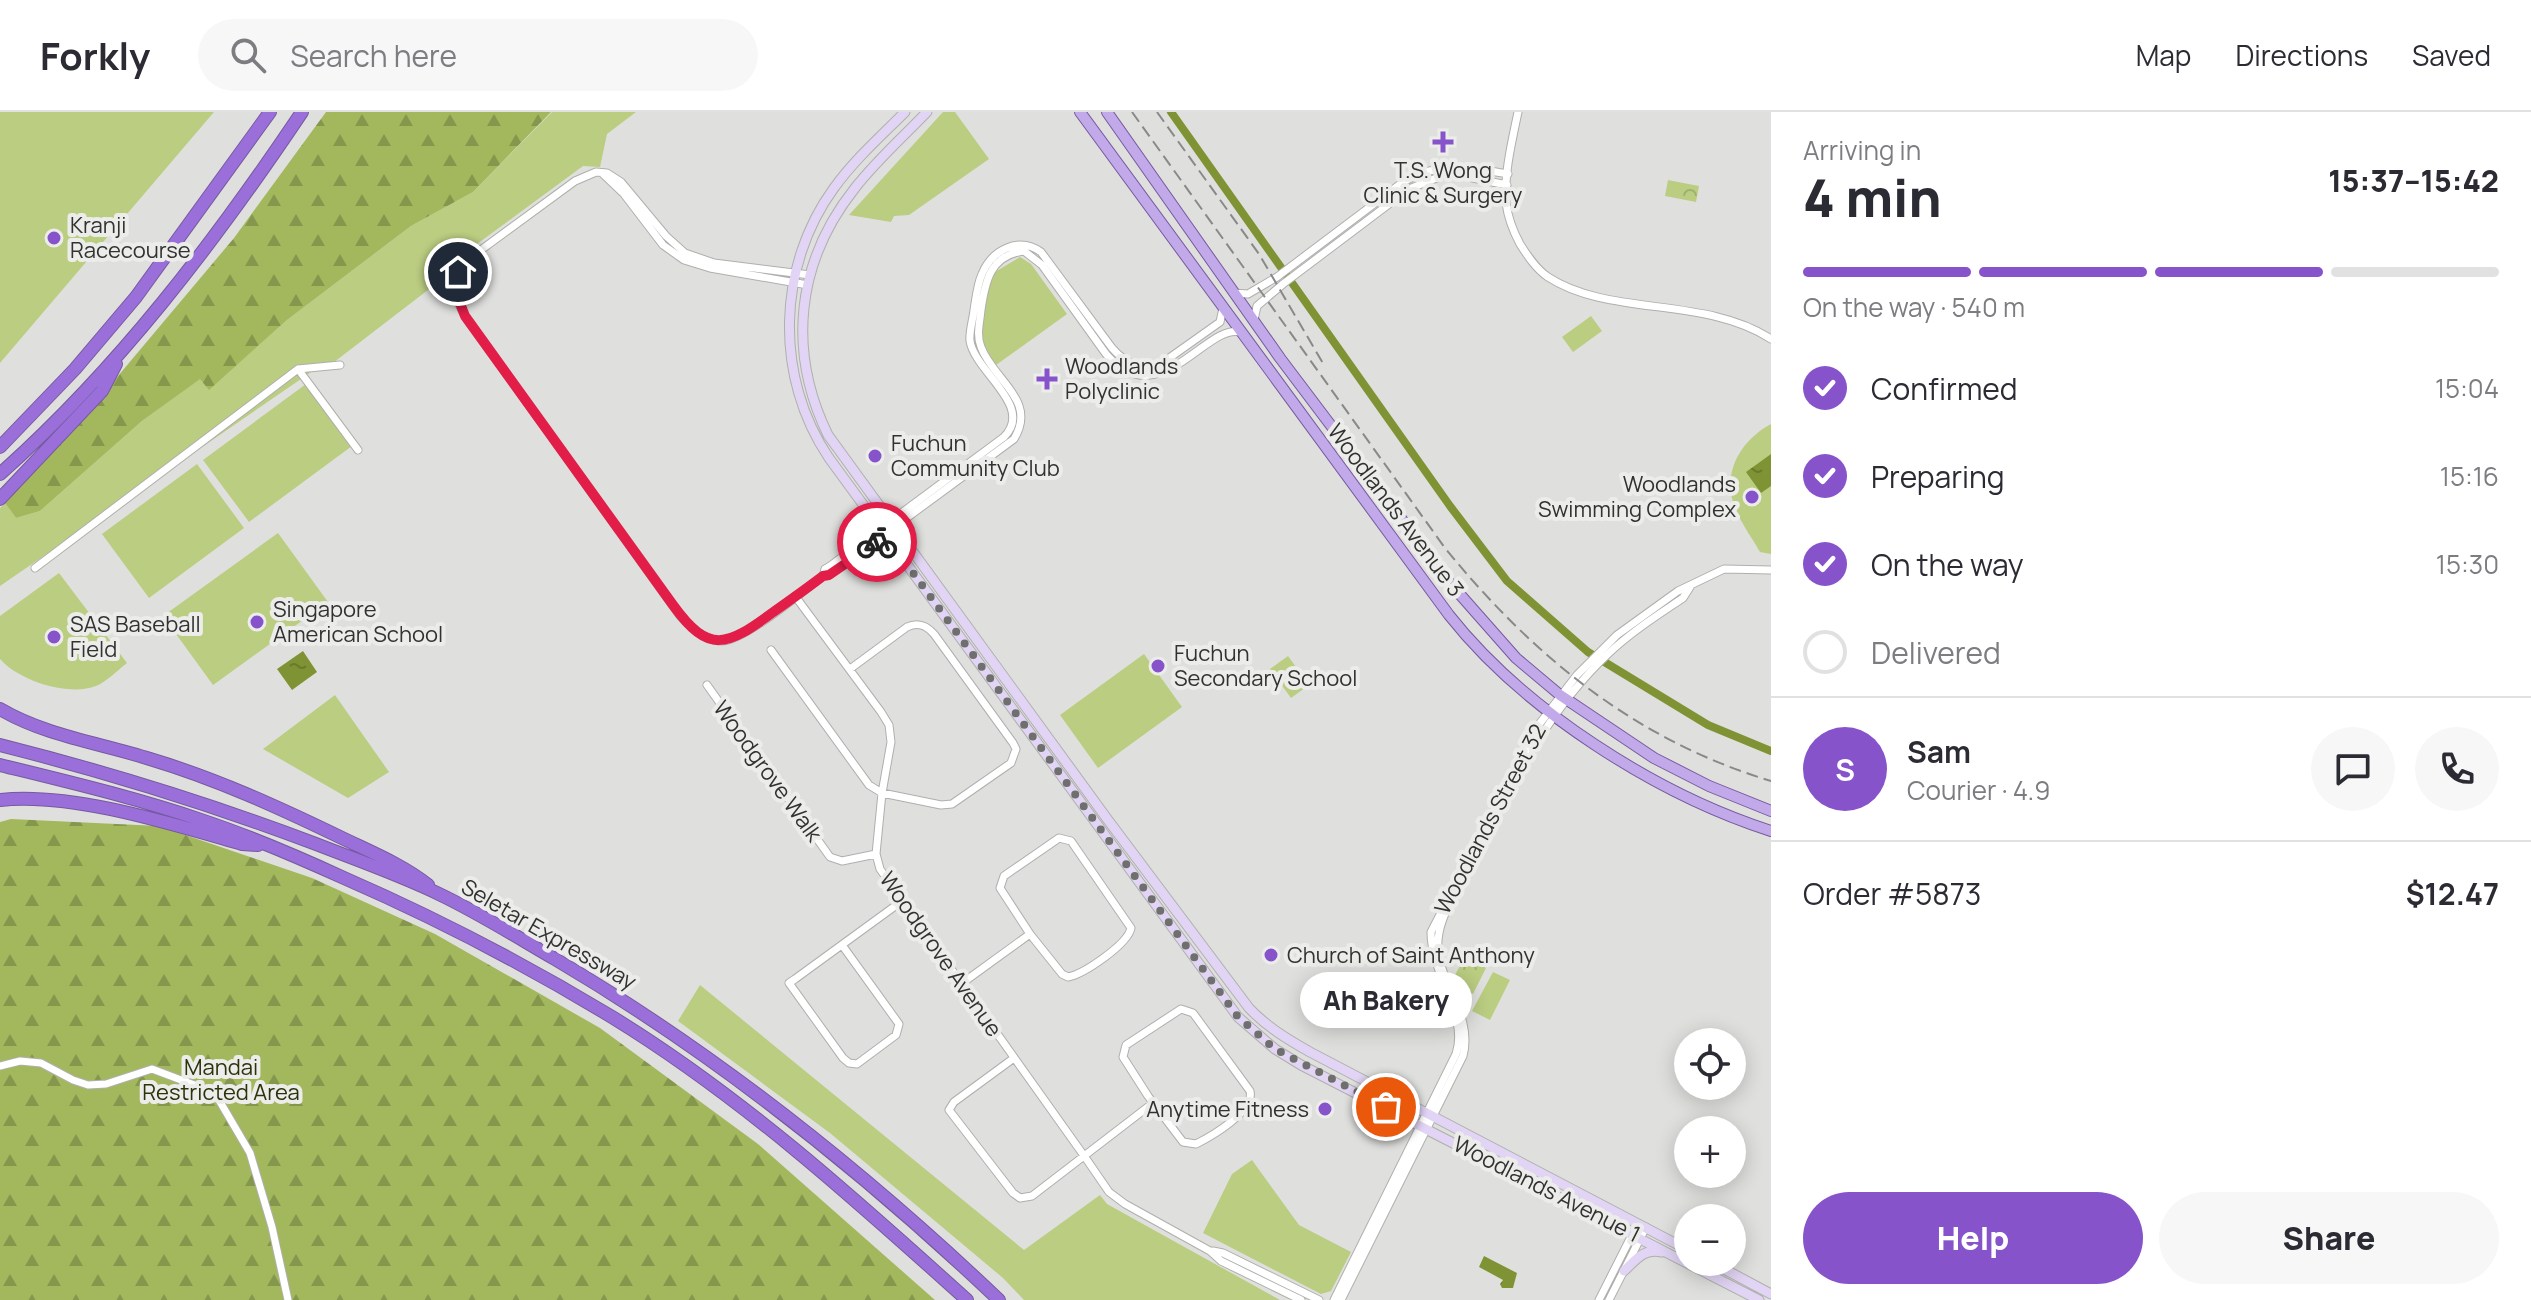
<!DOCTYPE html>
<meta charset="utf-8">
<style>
body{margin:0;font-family:Manrope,sans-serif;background:#f7f7f7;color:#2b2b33;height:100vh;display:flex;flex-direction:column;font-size:30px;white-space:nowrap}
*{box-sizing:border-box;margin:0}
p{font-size:26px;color:#7c7c81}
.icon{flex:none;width:44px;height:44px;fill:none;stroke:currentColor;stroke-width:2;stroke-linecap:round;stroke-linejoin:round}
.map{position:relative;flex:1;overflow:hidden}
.details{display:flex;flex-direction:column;background:#fff;width:760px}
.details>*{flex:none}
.tools{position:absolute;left:1674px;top:916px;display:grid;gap:16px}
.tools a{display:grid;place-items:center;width:72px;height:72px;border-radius:50%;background:#fff;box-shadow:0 4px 20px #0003;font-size:40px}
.pin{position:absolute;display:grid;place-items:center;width:68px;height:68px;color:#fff;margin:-34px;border:4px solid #fff;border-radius:50%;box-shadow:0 2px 8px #0007}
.courier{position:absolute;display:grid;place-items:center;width:80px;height:80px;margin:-40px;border:6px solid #e11d48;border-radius:50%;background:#fff;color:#222;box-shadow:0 2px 10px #0007}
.bubble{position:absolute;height:56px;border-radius:28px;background:#fff;box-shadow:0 4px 20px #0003;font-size:26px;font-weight:800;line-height:56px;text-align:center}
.headline em{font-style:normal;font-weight:800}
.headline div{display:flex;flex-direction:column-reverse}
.headline{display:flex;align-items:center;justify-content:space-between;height:136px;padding:0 32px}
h1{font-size:52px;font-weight:800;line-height:60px}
.bar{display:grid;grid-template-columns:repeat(4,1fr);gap:12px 8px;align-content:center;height:96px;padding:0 32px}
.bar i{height:10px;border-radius:6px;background:#e1e1e2}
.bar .current{background:#8653cb}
.bar p{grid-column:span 4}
.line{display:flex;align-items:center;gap:20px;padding:0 32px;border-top:2px solid #e1e1e2}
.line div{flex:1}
.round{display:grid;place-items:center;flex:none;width:84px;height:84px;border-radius:42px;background:#f7f7f7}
ol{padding:0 32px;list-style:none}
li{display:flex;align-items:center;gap:24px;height:88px}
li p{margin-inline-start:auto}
li .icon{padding:8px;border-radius:50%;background:#8653cb;color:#fff;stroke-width:4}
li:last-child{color:#7c7c81}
li i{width:44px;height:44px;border:4px solid #e1e1e2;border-radius:50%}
.cta{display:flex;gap:16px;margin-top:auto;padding:16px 32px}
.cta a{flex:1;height:92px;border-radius:48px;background:#8653cb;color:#fff;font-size:32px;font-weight:800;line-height:92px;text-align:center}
.cta a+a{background:#f7f7f7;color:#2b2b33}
header{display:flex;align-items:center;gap:48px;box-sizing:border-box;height:112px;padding:0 40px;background:#fff;border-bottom:2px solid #e1e1e2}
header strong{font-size:38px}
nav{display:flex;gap:44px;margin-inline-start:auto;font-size:28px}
.search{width:560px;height:72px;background:#f7f7f7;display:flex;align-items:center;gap:20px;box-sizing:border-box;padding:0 28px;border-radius:44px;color:#7c7c81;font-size:30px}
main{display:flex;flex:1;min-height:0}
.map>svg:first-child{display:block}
.grass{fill:#bacd81}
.forest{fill:url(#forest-firs)}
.park{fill:url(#park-crowns)}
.water{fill:url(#water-ripples)}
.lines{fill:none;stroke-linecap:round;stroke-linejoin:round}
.canal{stroke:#7f9335;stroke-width:8}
.minor-casing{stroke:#afb0ac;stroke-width:9}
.secondary-casing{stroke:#afb0ac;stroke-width:11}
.primary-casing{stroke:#765a9f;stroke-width:12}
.motorway-casing{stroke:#765a9f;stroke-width:14}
.minor{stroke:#fff;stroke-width:7}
.secondary{stroke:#e1d4f4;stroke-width:9}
.primary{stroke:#c2a9e9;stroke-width:10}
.motorway{stroke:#9a6fda;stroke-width:12}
.rail{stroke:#898a88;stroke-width:2;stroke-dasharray:12 6;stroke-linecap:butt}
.done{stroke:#6f706d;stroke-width:8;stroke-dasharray:0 14.4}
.route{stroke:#e11d48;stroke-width:10}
.poi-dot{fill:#8653cb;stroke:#ecedea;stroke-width:3}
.labels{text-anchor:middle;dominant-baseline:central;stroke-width:8;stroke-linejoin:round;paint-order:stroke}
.poi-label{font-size:22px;fill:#323331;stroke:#ecedea;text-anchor:start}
.street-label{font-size:22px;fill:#323331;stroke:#ecedea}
.park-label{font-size:22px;fill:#2b330b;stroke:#ecedea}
</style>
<header>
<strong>Forkly</strong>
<div class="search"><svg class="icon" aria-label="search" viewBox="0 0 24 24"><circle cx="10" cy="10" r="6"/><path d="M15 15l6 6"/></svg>Search here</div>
<nav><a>Map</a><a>Directions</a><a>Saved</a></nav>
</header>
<main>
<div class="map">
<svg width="1771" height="1188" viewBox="0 0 1771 1188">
<defs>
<pattern id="forest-firs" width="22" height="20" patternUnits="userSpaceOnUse" patternTransform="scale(2)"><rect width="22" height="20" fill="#a3b85c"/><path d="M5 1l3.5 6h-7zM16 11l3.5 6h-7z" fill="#85964d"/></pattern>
<pattern id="park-crowns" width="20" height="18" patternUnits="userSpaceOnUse" patternTransform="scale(2)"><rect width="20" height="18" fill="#bacd81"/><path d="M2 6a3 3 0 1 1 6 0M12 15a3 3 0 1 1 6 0" fill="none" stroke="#a0b070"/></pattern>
<pattern id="water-ripples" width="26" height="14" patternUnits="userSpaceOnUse" patternTransform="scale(2)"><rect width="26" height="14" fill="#7f9335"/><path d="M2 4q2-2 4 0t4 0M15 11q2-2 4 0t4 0" fill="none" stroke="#69792d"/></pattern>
</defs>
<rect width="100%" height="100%" fill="#dfe0dd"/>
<path class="grass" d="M0 0H214L0 251Z
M552 0H636L607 22 600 55 583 54 454 149 437 171 329 254 317 256 0 474V396L5 391 16 406 40 399 142 309 200 266 209 277 287 208 411 114 473 80Z
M943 0H955L989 47 909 103 894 104 891 110 849 103Z
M1020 145 1031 152 1067 202 996 253 984 236 980 221 990 163Z
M1591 204 1602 219 1573 240 1562 225Z
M306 272 352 334 249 410 203 348Z
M1771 312V442L1760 440C1752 426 1741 411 1735 396 1721 361 1741 328 1771 312Z
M197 352 244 416 149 486 102 422Z
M278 421 328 490 213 573 163 504Z
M59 461 127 551C118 558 106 570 96 574 68 585 18 568 0 547V504Z
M1144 542 1182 595 1098 656 1060 603Z
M1288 544 1309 573 1291 586 1270 557Z
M335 583 389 660 348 686 263 637Z
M1493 860 1510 868 1490 908 1472 899Z
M700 873 1024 1138 1100 1083 1107 1092 1280 1188H1024L1003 1166 830 1021 678 909Z
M1252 1048 1299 1113 1351 1140 1331 1179 1321 1182 1203 1121 1232 1062Z"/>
<path class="forest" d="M326 0H551L473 80 411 114 287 208 209 278 200 267 142 309 40 399 16 406 5 391 65 327 234 126Z
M11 707 159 714 312 766 435 822 600 916 758 1032 935 1188H0V710Z"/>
<path class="park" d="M1668 68 1699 74 1696 90 1665 84Z
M1465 844 1486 856 1473 882 1464 878 1462 866 1455 863Z"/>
<path class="water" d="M1771 342V374L1761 381 1746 360Z
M303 539 317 560 292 578 277 557Z
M1484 1144 1517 1161 1513 1176H1502L1500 1172 1503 1168 1479 1155Z"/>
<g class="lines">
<path class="canal" d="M1171 0 1450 394 1507 469 1588 540 1708 613 1771 639"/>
<defs>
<path id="minor" d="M1518 0C1512 29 1504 61 1506 91 1508 106 1513 119 1520 132 1527 143 1536 157 1548 165 1609 205 1706 184 1771 227
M603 62 624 82 663 133 684 148 710 156 808 173
M810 163 714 151 685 141 666 124 621 70 607 61 596 60 575 69 470 146 455 167 457 189 465 204 680 504C691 516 705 529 722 529 744 529 803 479 823 464L829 463 1014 327C1038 288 993 268 981 235 976 223 980 210 981 198 985 170 990 143 1024 139L1042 153 1106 242C1159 304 1206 211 1240 220
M1233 181 1248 182 1277 165 1403 70C1439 49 1468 55 1508 62
M1254 208 1257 194 1283 172 1409 77 1444 63 1463 64 1507 73
M298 257 358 338
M35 456 298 257 340 253
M823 464 825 457 830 454 1004 325C1035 294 975 260 970 229 969 219 973 208 974 198 976 186 977 173 982 162 992 138 1019 124 1041 140L1112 236C1127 253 1144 260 1165 249L1220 210 1223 196
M795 484 881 600 889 613 891 630 882 681 876 742 880 757 1087 1048 1109 1080 1125 1092 1210 1139 1221 1149 1301 1188
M771 538 869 673 882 681 941 693 952 692 1011 651 1016 637 1013 631 934 522C926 513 918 510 907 515L850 557
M707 573 830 745 842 749 876 742
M1059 726 1071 729 1131 816C1128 832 1084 862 1068 865L1062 862 1030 822 1000 776 1004 764Z
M842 833 899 912 896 923 857 952 849 951 843 946 789 871 795 867 902 789
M961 872 1030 822
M1181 897 1193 901 1250 979C1255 999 1212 1024 1196 1032L1183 1030 1148 984 1123 945 1126 933Z
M1014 946 954 990 949 998 1013 1081 1020 1086 1032 1084 1153 991
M0 954 20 949 41 951 73 968 88 973 106 972 152 957 205 977 219 988 250 1041 272 1115 288 1188
M1213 1139 1223 1141 1319 1188
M1334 1188 1456 942C1469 904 1431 863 1431 820L1537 615 1577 563 1617 523 1678 479 1724 457 1771 458
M1341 1188 1463 944C1475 899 1430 864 1439 821 1443 797 1467 760 1478 738 1514 667 1550 596 1609 541 1631 520 1658 503 1683 486L1690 475
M1599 1188 1638 1111
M1609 1188 1646 1115"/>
<path id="secondary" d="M905 0C881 24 854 48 834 76 777 154 774 265 829 346L1238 905 1275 937 1301 953 1759 1188
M927 0C903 25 876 49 855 76 796 150 787 239 828 323L1108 708 1249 896C1267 915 1287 927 1310 940L1688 1138
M1711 1150 1771 1182
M1624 1159C1636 1148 1643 1136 1662 1140"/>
<path id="primary" d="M1080 0 1449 503C1524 598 1656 682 1771 719
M1107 0 1280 246 1449 470 1516 546 1560 583 1654 646 1709 674 1771 699"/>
<path id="motorway" d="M0 335 75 257 136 185 270 0
M0 362C118 257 214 131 302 0
M0 387 102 279 116 252
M0 597C46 624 100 631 150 647 217 667 280 696 342 726 371 740 403 753 428 773
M0 633C107 660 213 693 316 732 357 748 400 763 439 782 479 801 517 825 555 847 718 943 862 1058 999 1188
M0 653C69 670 137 686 204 709 252 725 298 745 344 766 436 806 526 853 612 905 741 984 855 1087 967 1188
M0 688C72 680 172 712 242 732L258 733"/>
</defs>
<use href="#minor" class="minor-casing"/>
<use href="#secondary" class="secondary-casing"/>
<use href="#primary" class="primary-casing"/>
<use href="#motorway" class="motorway-casing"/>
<use href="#minor" class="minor"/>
<use href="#secondary" class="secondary"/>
<use href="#primary" class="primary"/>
<use href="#motorway" class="motorway"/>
<path class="rail" d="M1132 0 1445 436C1533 544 1635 628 1771 669
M1157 0 1259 142 1324 253"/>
</g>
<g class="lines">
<path class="done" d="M877 430 886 424 1238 905 1275 937 1386 995"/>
<path class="route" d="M458 160 454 176 465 204 673 493C709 543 727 534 772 501 789 489 806 477 823 464L829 463 877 430"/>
</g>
<g class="poi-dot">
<path d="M1439 18h8v8h8v8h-8v8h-8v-8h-8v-8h8z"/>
<circle cx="54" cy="126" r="8"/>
<path d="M1043 255h8v8h8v8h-8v8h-8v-8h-8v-8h8z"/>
<circle cx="875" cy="344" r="8"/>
<circle cx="1752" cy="385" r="8"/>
<circle cx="257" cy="510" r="8"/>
<circle cx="54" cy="525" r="8"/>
<circle cx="1158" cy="554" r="8"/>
<circle cx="1271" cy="843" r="8"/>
<circle cx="1325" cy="997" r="8"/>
</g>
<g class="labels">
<g class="poi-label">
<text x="1443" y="58" text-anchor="middle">T.S. Wong<tspan x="1443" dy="25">Clinic &amp; Surgery</tspan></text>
<text x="70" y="113">Kranji<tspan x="70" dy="25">Racecourse</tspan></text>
<text x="1065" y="254">Woodlands<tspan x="1065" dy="25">Polyclinic</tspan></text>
<text x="891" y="331">Fuchun<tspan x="891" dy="25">Community Club</tspan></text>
<text x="1736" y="372" text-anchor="end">Woodlands<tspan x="1736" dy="25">Swimming Complex</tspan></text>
<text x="273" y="497">Singapore<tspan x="273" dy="25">American School</tspan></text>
<text x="70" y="512">SAS Baseball<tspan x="70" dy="25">Field</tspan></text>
<text x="1174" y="541">Fuchun<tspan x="1174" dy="25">Secondary School</tspan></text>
<text x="1287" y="843">Church of Saint Anthony</text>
<text x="1309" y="997" text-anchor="end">Anytime Fitness</text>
</g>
<g class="street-label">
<text transform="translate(1396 398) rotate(53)">Woodlands Avenue 3</text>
<text transform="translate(768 659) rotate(54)">Woodgrove Walk</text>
<text transform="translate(1490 707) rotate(-62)">Woodlands Street 32</text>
<text transform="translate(549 822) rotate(30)">Seletar Expressway</text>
<text transform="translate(941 842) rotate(55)">Woodgrove Avenue</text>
<text transform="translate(1547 1077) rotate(27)">Woodlands Avenue 1</text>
</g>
<g class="park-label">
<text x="221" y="955">Mandai<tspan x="221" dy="25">Restricted Area</tspan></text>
</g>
</g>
</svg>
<div class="tools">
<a><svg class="icon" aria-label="locate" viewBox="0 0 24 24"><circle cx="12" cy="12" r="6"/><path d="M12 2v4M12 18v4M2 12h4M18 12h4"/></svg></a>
<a>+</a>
<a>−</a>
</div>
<div class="pin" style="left:1386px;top:995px;background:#ea580c"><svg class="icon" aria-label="bag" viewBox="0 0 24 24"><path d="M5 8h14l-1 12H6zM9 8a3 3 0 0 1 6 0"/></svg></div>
<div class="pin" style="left:458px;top:160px;background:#1f2937"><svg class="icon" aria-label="home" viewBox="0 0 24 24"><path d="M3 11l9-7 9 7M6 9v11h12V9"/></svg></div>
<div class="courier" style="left:877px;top:430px"><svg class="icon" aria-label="bike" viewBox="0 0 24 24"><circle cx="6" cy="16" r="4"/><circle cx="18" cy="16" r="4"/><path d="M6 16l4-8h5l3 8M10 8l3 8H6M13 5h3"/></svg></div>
<div class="bubble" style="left:1300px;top:860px;width:172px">Ah Bakery</div>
</div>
<section class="details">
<div class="headline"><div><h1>4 min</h1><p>Arriving in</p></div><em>15:37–15:42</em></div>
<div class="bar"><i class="current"></i><i class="current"></i><i class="current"></i><i></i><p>On the way · 540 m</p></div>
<ol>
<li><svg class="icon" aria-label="check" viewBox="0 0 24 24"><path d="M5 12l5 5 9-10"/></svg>Confirmed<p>15:04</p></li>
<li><svg class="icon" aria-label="check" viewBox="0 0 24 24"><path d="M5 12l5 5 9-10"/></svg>Preparing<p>15:16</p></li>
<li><svg class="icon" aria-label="check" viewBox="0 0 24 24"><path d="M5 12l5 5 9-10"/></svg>On the way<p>15:30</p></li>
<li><i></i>Delivered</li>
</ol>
<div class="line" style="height:144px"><b class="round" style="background:#8653cb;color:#fff">S</b><div><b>Sam</b><p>Courier · 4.9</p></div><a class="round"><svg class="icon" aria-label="chat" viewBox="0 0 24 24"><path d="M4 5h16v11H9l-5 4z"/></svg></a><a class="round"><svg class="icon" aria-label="phone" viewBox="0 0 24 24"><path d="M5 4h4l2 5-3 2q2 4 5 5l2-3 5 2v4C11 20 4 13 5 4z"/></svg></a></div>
<div class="line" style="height:104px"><div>Order #5873</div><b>$12.47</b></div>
<div class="cta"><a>Help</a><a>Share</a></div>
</section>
</main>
